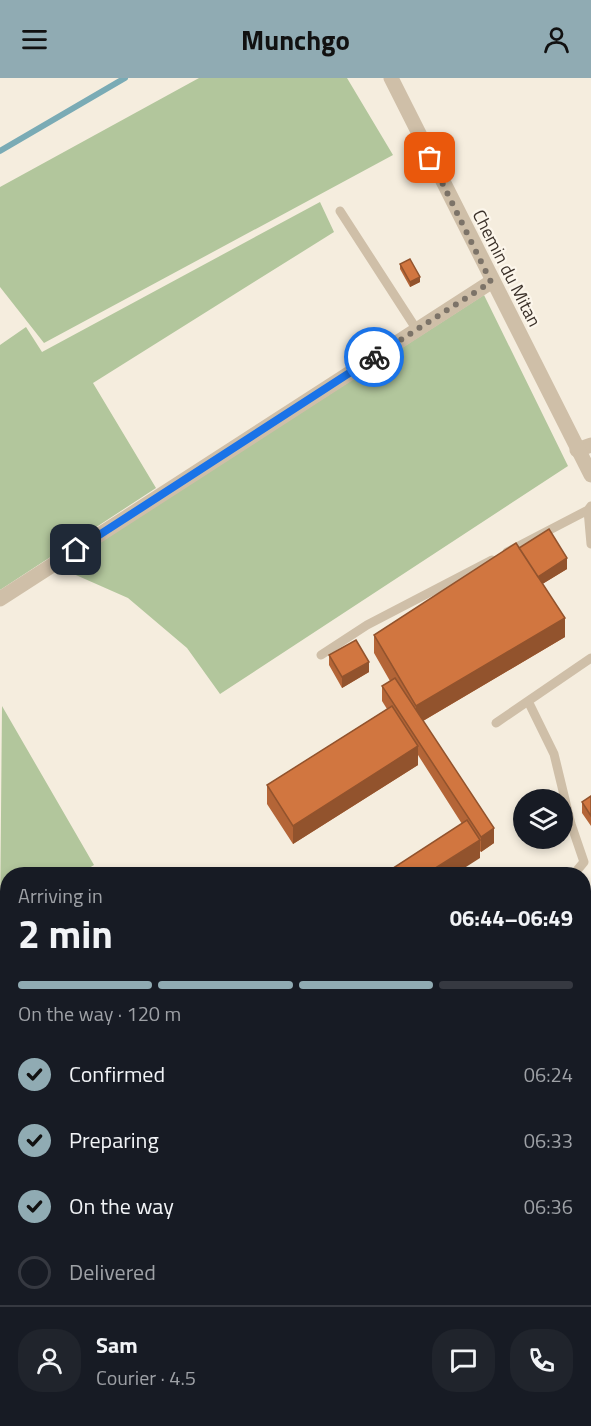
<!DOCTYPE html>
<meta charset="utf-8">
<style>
body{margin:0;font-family:"Titillium Web",sans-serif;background:#20242c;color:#f1f3f6;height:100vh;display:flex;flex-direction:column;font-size:22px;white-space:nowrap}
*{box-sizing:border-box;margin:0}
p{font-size:20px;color:#9ea1a6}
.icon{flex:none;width:33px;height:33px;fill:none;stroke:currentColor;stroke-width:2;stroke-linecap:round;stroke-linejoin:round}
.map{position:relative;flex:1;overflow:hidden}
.panel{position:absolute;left:0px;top:789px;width:591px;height:560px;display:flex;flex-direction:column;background:#171b24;border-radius:24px 24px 0 0;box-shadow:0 3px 9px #0003}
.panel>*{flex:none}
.fabs{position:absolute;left:513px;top:711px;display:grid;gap:12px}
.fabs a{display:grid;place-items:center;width:60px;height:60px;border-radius:50%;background:#171b24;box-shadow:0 3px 9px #0003;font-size:30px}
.pin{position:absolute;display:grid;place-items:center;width:51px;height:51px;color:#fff;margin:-26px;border-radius:12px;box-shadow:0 3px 9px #0006}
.courier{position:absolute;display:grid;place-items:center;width:60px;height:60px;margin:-30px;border:4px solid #1a73e8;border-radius:50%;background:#fff;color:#222;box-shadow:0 2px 8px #0007}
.head em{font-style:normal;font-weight:700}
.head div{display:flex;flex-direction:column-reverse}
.head{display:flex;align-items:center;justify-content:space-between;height:102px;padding:0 18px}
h1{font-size:39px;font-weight:700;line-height:45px}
.bar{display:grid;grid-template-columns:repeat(4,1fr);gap:9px 6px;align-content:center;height:72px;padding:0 18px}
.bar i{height:8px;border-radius:4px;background:#363941}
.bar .current{background:#90abb3}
.bar p{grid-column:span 4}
.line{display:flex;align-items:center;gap:15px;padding:0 18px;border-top:2px solid #363941}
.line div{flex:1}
.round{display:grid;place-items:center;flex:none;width:63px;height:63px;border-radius:24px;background:#20242c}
ol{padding:0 18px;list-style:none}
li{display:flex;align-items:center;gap:18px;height:66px}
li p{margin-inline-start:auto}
li .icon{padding:6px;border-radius:50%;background:#90abb3;color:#111;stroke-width:4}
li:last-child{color:#9ea1a6}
li i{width:33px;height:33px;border:3px solid #363941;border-radius:50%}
header{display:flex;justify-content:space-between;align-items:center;height:78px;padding:0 18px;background:#90abb3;color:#111;font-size:27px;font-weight:700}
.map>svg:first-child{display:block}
.green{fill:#b2c69c}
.water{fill:#7aabb5}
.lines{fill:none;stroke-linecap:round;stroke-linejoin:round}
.stream{stroke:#7aabb5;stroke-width:6}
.path{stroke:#bba992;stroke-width:4;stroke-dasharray:3 3;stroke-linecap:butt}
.service{stroke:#cfbfa8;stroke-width:9}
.minor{stroke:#cfbfa8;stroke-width:15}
.tertiary{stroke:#cfbfa8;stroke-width:15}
.wall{fill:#b46537}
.shaded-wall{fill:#92532d}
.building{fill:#d17640;stroke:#92532d;stroke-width:1.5}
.done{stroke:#7c7368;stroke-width:6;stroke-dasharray:0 10.8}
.route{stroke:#1a73e8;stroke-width:8}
.labels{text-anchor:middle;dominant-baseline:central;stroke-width:4.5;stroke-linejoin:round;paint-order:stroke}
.street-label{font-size:18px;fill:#3b3129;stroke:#fcf6eb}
</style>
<header><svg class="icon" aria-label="menu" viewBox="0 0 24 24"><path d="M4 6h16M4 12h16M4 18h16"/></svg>Munchgo<svg class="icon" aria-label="person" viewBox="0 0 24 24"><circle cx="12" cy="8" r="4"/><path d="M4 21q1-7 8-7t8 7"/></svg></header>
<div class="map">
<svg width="591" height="1348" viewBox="0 0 591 1348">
<rect width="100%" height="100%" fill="#f5edde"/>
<path class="green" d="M199 0H347L393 77 44 265 0 209V109Z
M320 124 334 154 93 305 156 410 0 512V267L26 249 42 274Z
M484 217 568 388 220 616 187 570 128 520 60 490Z
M2 628 94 787 79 796H8L7 842 0 846Z
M0 1283 7 1294 8 1341H38L43 1348H0Z"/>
<path class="water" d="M591 927V1005L584 1013V931Z"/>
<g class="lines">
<path class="stream" d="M0 73 125 0"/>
<path class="path" d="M0 1248 8 1260
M59 1341 64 1348"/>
<path class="service" d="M340 133 417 252
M591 428 588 432 591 466
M507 474 588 432
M321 577 367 547 492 482
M528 623 554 676 571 746 584 784 574 796
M496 645 591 580"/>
<path class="minor" d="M577 372 591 367
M0 521 491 204"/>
<path class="tertiary" d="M391 0 591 397"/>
</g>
<path class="wall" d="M400 186 420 204 410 209 400 191Z
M519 470 567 491 542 506 565 559 423 643 494 765 481 774 480 773V780L462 746 418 677V687L293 766 267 726V707L387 631 382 623V608L390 603 374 575V557Z
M329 577 369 594 342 610 329 587Z
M591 718V748L582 735V724Z
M85 1341H112L100 1348H88L85 1343Z"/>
<path class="shaded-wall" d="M420 199V204L410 209V204Z
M567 480V491L536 510V500Z
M565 540V559L416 647V628Z
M369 584V594L342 610V599Z
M418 668V687L293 766V748Z
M494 750V765L481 774V759Z
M480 762V780L455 796H426Z
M94 1341H112L100 1348H91V1343Z"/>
<path class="building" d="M410 181 420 199 410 204 400 186Z
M549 451 567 480 538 499 519 470Z
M516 465 565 540 416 628 374 557Z
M356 562 369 584 342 599 329 577Z
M395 600 494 750 481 759 382 608Z
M392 628 418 668 293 748 267 707Z
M591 718V738L582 724Z
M467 742 480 762 426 796H384Z"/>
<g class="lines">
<path class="done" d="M374 279 491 204 430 80"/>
<path class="route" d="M76 472 374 279"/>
</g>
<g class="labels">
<g class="street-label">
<text transform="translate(507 190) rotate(63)">Chemin du Mitan</text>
</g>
</g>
</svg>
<div class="fabs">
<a><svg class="icon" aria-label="layers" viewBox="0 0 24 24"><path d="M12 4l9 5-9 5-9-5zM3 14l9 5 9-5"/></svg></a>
</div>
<div class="pin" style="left:430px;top:80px;background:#ea580c"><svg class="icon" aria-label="bag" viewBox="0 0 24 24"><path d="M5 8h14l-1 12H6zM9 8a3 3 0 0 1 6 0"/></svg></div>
<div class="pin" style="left:76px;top:472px;background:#1f2937"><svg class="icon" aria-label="home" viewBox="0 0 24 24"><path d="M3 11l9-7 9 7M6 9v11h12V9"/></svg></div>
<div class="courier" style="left:374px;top:279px"><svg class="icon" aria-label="bike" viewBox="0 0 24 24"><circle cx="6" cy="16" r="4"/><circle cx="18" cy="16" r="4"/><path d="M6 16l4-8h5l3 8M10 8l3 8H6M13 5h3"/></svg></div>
<section class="panel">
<div class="head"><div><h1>2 min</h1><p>Arriving in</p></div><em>06:44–06:49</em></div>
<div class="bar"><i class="current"></i><i class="current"></i><i class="current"></i><i></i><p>On the way · 120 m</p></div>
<ol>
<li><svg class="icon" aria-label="check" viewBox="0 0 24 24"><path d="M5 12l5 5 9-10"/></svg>Confirmed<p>06:24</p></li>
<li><svg class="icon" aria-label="check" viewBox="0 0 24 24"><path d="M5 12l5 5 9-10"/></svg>Preparing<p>06:33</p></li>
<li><svg class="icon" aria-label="check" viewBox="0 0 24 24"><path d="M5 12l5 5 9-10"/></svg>On the way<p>06:36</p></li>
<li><i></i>Delivered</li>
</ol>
<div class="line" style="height:108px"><a class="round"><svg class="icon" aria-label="person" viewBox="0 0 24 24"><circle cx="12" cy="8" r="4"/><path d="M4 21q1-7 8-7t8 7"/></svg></a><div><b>Sam</b><p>Courier · 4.5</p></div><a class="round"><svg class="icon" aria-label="chat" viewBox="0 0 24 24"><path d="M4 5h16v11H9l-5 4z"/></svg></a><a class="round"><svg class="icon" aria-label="phone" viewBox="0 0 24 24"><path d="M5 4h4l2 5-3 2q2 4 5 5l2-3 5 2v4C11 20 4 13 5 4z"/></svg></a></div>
</section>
</div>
